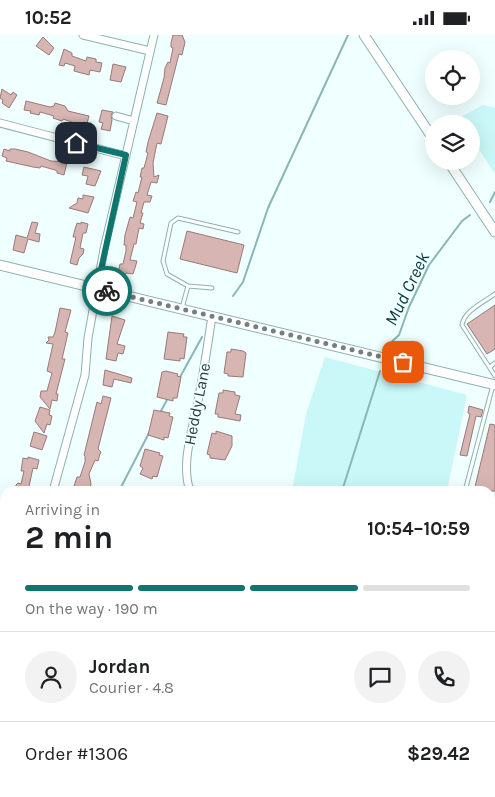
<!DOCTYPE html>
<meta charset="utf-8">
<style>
body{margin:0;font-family:Karla,sans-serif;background:#f2f2f2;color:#202124;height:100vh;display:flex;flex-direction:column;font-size:19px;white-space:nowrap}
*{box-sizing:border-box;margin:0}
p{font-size:16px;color:#757577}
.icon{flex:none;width:28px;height:28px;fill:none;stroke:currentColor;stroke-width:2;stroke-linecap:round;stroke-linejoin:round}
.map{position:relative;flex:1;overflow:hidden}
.details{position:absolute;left:0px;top:451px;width:495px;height:311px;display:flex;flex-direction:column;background:#fff;border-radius:15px 15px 0 0;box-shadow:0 5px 20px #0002}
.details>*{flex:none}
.tools{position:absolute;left:425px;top:15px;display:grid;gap:10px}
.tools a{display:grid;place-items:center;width:55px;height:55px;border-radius:50%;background:#fff;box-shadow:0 5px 20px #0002;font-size:25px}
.pin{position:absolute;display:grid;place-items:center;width:42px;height:42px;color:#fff;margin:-21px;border-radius:10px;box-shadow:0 2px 8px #0006}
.courier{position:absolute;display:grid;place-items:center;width:50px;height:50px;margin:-25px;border:4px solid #0f766e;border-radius:50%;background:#fff;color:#222;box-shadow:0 1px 6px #0007}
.head em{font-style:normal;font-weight:700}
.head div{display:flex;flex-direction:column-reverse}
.head{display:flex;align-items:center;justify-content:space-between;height:85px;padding:0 25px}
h1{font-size:32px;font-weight:700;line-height:38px}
.bar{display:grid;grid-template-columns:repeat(4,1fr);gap:8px 5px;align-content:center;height:60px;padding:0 25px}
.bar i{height:6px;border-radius:4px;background:#e0e0e0}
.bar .current{background:#0f766e}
.bar p{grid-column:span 4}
.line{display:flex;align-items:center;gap:12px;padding:0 25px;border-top:1px solid #e0e0e0}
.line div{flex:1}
.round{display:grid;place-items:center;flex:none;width:52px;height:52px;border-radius:26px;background:#f2f2f2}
.status{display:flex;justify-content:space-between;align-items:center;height:35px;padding:0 25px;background:#fff;direction:ltr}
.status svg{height:14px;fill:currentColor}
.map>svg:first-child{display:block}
.green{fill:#caf7f8}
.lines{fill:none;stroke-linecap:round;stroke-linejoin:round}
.stream{stroke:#89b6b7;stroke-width:2}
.building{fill:#d6b5b2;stroke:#997a77}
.service-casing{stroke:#8db1b1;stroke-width:5}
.minor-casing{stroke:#8db1b1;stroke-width:9}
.tertiary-casing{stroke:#8db1b1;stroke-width:11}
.service{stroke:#fff;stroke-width:3}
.minor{stroke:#fff;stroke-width:7}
.tertiary{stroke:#fff;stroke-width:9}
.done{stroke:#718080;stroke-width:5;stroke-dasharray:0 9}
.route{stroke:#0f766e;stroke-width:6}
.labels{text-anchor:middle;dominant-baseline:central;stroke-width:4;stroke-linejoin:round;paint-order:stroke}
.street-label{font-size:16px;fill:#2d3c3c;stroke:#f0ffff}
.water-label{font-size:18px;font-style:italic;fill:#0b383a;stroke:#f0ffff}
</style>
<div class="status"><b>10:52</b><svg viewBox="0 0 49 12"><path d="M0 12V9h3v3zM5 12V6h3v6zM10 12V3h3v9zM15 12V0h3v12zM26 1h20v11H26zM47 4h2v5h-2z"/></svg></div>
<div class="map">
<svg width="495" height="762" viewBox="0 0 495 762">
<rect width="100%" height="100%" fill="#f0ffff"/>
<path class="green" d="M483 70 495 73V139L471 102V89H462L459 83Z
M325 322 467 360 447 456H292L306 379Z
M159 758H265L263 762H159Z"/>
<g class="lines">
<path class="stream" d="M490 167 495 157
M233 261 243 247 268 173 348 0
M383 315 399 300 409 272 429 230 462 186 470 180
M179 344 202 302
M161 376 168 363
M119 456 149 398
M342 456 380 336
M227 762 229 758"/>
</g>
<path class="building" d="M173 0H182L185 7 182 20 179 19 166 70 157 68 164 43 165 33 168 27 170 28 173 13 171 12V8Z
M43 2 54 13 49 20 36 11Z
M64 14 72 18V21L86 26 87 22 96 24V27L102 28 100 37 90 35 89 40 74 36 75 31 65 28 64 31 59 30Z
M113 29 126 32 121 47 110 45Z
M2 54 11 60 13 57 17 60 9 73 2 68 3 65 0 63Z
M26 66 50 72 54 71 55 68 65 71 68 76 89 81 86 92 63 84 62 86 53 83 54 81 40 77 39 80 30 78 31 76 24 75Z
M102 75 113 77 111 80 112 85 110 96 101 94 103 88 99 87Z
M157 78 168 81 161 109 157 108 153 128 154 142 159 140 157 148 151 147 147 160 152 161 150 167H144L141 178H143L140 188 144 189 143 194 139 193 136 209H134L130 225 137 226 135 233 133 239 126 238 125 240 118 238 120 229H123L126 216V210H124L125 200 130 182 133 183 137 167 133 166 136 157 138 158 142 142H140L142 133H144L148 118 146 117 148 107Z
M4 114 10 116V114H15L28 117 51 126 67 127 64 140 57 138V136L55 135 41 131 40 133 33 132 6 126 7 123 2 121Z
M84 132 101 136 95 151 86 149 88 141 82 140Z
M83 160 94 162 88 178 69 173 77 168 78 163 83 164Z
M32 187 38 188 35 198 40 199 39 207 28 204 24 218 13 215 16 200 27 203Z
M81 187 88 189 86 198H83L80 213 84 214 83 219 79 223 77 230 70 228 76 202H73L75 194 77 188 81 189Z
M187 196 244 210 237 238 180 224Z
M495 270V314L487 319 467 289Z
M60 273 71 275 65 297 68 298 62 324H65L56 359H58L57 366 52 365 50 374 40 362 41 356H47L52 338 47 336 53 309 46 308 49 305 48 302H53L55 297Z
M112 281 125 285 117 309 125 311 123 319 118 318 116 326 106 324Z
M168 297 184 299 183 302H187L184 324 180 323V326L164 324Z
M231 314 243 316 246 318 243 342 228 341V339L224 338 227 317H231Z
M105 335 132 343 131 348 114 344 112 352 103 350Z
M166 336 178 339 177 341 181 342 177 363H173V366L157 362 162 337Z
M223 355 235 357V360L240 361 235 379 241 380 240 386 218 382V379H215L219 358H223Z
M103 361 111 363 98 414 101 417 100 419 98 426 95 425 89 439 91 449 89 456 74 451 77 442H80L85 427V421L84 420 97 367 101 369Z
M469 371 483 375 481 382 476 381 467 421 460 420 470 379 468 378Z
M40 372 50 375 49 380 52 381 50 390 47 389 44 398 35 386Z
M154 375 170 378 169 381 173 382 168 403 164 402V405L148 400Z
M490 389 495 390V456H474Z
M216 396 232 401V411L225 425 210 423V420L207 419 212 398 216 399Z
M34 397 47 401 42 415 30 411Z
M145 414 160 418 159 420 163 421 157 442 153 441 152 444 140 439 143 433 140 431Z
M28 422 39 425 37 434 33 433 28 456H15L16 450 18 448 21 449 24 436H21L23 423 28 424Z"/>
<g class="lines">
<defs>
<path id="service" d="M188 251 212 253
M495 259C484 267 464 276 462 290L495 341
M182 273 188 251 167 239 163 226 171 188 178 183 238 197
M490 332 495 328
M465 456 493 350"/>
<path id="minor" d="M83 0 150 16
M116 81 134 86
M0 88 126 121
M53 456 85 340 88 303 104 214 154 0
M190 456C180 427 194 391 199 361 204 335 208 308 212 281
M0 542 5 541
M470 758 483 762
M99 762 100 758
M369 762 380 758"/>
<path id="tertiary" d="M364 0 434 105
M448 126 495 197
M0 230 495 350"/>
</defs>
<use href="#service" class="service-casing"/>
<use href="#minor" class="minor-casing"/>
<use href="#tertiary" class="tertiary-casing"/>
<use href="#service" class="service"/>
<use href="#minor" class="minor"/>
<use href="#tertiary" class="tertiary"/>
</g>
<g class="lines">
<path class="done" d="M107 256 403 327"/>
<path class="route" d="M76 108 126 120 97 253 107 256"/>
</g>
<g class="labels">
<g class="street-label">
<text transform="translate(197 369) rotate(-79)">Heddy Lane</text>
</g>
<g class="water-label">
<text transform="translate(407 254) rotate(-64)">Mud Creek</text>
</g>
</g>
</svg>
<div class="tools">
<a><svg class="icon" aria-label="locate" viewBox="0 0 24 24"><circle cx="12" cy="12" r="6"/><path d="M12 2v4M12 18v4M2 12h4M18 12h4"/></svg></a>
<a><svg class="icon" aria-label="layers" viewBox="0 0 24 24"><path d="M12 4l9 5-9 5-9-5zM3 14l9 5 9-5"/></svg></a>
</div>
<div class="pin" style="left:403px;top:327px;background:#ea580c"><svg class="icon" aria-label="bag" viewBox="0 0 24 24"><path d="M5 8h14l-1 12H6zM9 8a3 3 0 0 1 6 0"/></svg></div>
<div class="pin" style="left:76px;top:108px;background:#1f2937"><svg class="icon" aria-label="home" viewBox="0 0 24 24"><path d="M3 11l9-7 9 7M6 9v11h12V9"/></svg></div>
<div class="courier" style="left:107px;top:256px"><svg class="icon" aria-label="bike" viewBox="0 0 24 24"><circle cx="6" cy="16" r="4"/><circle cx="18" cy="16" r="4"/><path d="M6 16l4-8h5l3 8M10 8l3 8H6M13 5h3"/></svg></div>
<section class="details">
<div class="head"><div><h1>2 min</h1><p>Arriving in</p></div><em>10:54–10:59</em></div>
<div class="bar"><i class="current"></i><i class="current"></i><i class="current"></i><i></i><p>On the way · 190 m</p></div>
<div class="line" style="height:90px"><a class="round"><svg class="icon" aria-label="person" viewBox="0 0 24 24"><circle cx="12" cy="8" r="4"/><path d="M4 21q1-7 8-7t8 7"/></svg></a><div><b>Jordan</b><p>Courier · 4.8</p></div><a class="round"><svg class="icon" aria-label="chat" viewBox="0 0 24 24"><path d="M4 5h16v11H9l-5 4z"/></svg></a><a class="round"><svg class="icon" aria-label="phone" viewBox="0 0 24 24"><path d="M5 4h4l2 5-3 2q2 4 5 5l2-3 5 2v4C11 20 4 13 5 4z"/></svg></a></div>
<div class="line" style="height:65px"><div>Order #1306</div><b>$29.42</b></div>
</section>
</div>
